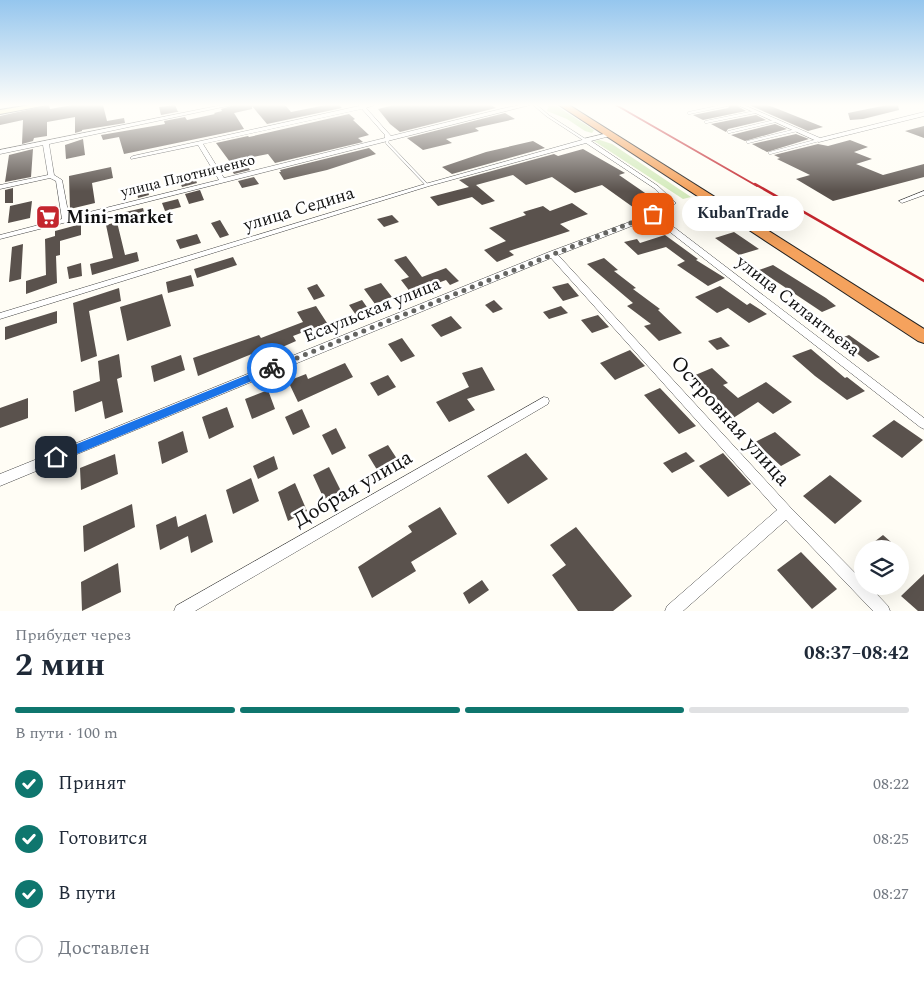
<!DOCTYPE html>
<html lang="ru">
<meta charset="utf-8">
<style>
body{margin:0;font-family:Spectral,serif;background:#f6f6f7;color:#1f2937;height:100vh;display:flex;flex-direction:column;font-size:19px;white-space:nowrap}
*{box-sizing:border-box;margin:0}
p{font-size:16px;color:#747a83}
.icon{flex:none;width:28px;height:28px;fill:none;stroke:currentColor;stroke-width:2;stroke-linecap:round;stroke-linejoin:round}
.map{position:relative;height:611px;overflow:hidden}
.side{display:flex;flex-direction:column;background:#fff;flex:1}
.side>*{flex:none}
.tools{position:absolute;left:854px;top:540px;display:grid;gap:10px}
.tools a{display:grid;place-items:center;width:55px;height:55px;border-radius:50%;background:#fff;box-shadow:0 5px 20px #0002;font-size:25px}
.pin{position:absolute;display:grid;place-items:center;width:42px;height:42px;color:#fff;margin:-21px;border-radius:10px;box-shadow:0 2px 8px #0006}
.courier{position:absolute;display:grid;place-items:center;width:50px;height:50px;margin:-25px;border:4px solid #1a73e8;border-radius:50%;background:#fff;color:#222;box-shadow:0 1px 6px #0007}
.bubble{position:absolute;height:35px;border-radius:18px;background:#fff;box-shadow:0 5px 20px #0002;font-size:16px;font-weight:700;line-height:35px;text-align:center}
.headline em{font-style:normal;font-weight:700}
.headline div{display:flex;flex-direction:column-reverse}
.headline{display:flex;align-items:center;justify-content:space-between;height:85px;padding:0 15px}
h1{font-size:32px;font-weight:700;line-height:38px}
.bar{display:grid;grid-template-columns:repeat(4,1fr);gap:8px 5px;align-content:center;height:60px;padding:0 15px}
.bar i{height:6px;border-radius:4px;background:#e0e1e3}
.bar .active{background:#0f766e}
.bar p{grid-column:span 4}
ol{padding:0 15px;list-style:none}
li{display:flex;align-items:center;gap:15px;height:55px}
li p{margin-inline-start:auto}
li .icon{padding:5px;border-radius:50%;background:#0f766e;color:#fff;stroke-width:4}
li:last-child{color:#747a83}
li i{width:28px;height:28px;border:2px solid #e0e1e3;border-radius:50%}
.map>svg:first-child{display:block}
.green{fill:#d5ebbd}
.building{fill:#5a524d}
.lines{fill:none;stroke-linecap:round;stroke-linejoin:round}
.lane-casing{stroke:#444;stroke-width:3}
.street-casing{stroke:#444;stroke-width:1}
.secondary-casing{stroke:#333;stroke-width:2}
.highway-casing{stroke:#222;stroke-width:2}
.lane{stroke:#fff;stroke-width:2.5}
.street{fill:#fff;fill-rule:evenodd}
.secondary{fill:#fff6b0;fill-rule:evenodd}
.highway{fill:#f5a25d;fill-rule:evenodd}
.rail-far1{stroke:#c4262e;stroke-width:2}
.rail{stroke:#c4262e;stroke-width:2.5}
.route{fill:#1a73e8}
.done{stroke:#646461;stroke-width:5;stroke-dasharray:0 9}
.labels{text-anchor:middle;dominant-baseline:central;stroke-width:5;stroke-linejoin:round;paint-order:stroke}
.far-street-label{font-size:15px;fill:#111;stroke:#fff}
.street-label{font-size:18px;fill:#111;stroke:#fff}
.poi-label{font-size:18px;font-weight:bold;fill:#111;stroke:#fff;text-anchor:start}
.near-street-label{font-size:21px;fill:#111;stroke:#fff}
</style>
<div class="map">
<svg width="924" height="611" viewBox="0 0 924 611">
<rect width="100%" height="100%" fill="#fffdf5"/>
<path class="green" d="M549 105 558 107 594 130 592 133 585 131 567 119 547 111Z
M600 140 612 144 691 197 683 199 594 141Z"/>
<path class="building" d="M49 105 50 109 72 105H103L107 121 124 118 125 123 82 130V131L75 133V117L47 122V136L34 138 33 141 22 144 23 120 0 125V116Z
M175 105 178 112 182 111 161 115 159 107Z
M234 105H285L291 112 326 105H339L342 108 267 124 252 106V109L234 113 244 129 124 154 119 137 103 140 101 135 165 124 164 121 185 117 187 120 215 114 214 113 222 111 221 109Z
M394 105H491L496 108 400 132 390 124 378 109Z
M730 105H736L746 111 703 120 693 115 728 108Z
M749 105H768L823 127 808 131Z
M887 105H898L899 110 863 119 850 120 848 113Z
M505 113 515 119 475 128 479 131 446 139 452 143 423 150 407 138Z
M349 114 355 119 353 120 369 135 358 138 363 142 275 163 268 154 243 159 250 170 234 174 227 163 230 162 216 143 248 136 249 137Z
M756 115 766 120 728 129 726 132 711 124Z
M775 124 787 129 745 141 731 135Z
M924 126V138L905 131Z
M796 134 809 139 767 152 752 144Z
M83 139 85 155 66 159 65 145Z
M850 140 868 147 854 152 872 159 856 164 883 175 924 164V177L833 201 796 179 810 175 777 159 780 158 774 155 818 144 828 146Z
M533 141 545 148 452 174 442 167 486 152Z
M369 148 376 154 327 170 284 180 279 172H281L280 170Z
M33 149 31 177 5 182 9 155Z
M583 149 625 173 619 175 648 195 641 197 653 206 637 210 602 185 575 193 552 177 526 185 513 175 476 185 495 201 482 205 472 197 438 206 430 197 469 187 459 180 554 154 558 156Z
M111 167 113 178 92 183 95 203 70 209 69 176Z
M192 171 197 183 182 187 177 175Z
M254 177 259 184 242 188 238 181Z
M146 183 149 195 138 198 136 186Z
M13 188V203H5V190Z
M200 190 204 200 189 204 185 194Z
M178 199 181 207 165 211 162 203Z
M32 201 30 218 8 223 10 206Z
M572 203 588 214 560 224 570 231 509 251 514 255 497 262 484 250 506 241 489 228 526 215 523 212 543 206 550 211Z
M143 208 145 216 122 222 121 213Z
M392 215 399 222 384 227 377 219Z
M220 220 229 235 220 238 211 223Z
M117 222 125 255 137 252 139 261 92 275 90 264 113 258 106 225Z
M81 224V235L60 241V255L56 256 57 283 26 294V281L46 275 45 239 55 236V231Z
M734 232 759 249 739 255 715 238Z
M197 234 201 243 180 249 176 240Z
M665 235 698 259 696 260 725 278 708 286 677 265 685 261 666 247 638 255 624 242 637 239 640 243Z
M23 244 21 279 9 282 12 247Z
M406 256 422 277 446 268 459 281 450 285 446 280 411 293 401 280 409 277 394 260Z
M233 257 237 265 197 278 194 269Z
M604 258 618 270 614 271 636 288 633 289 660 309 658 310 682 333 659 341 644 326 651 324 627 306 633 303 587 264Z
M81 263 82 276 69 279 67 267Z
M773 265 826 298 836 306 822 312 759 270Z
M191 275 194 286 168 293 166 282Z
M381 283 392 297 375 304 364 289Z
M568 283 579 296 563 301 552 287Z
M317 284 325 296 314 300 307 288Z
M720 286 747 305 750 303 767 314 749 323 728 308 717 313 695 297Z
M119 288 121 301 89 311 97 356 81 362 73 303Z
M162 294 171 326 127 341 120 307Z
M362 300 369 310 356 315 349 305Z
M494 300 503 309 493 313 485 305Z
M316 306 327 323 293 336 296 341 278 349 276 344 198 376 193 358 259 335 261 338 303 322 297 312Z
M561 306 568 313 549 319 543 312Z
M57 311V323L5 340V327Z
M598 315 609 327 592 333 581 320Z
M451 316 462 328 441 337 431 325Z
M849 335 880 357 868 362 838 339Z
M721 337 730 346 717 350 708 341Z
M402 338 415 356 401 362 388 344Z
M811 349 845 378 847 377 865 391 847 400 815 376 792 356Z
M630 350 645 366 615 380 600 363Z
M119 354 122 377 117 379 123 412 105 419 102 401 75 412 73 391 100 381 98 361Z
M181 355 185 370 154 382 151 366Z
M345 363 353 377 298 402 288 381 306 374 308 379Z
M482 367 495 390 467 399 475 410 449 422 436 402 469 387 462 373Z
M712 368 728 383 723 385 738 398 766 382 792 402 773 414 758 402 727 422 712 408 721 403 693 376Z
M388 375 396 387 378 396 370 383Z
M660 388 696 426 679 434 644 395Z
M268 390 275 409 252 419 245 399Z
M28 398V418L0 428V408Z
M227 407 234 427 209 439 202 417Z
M302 409 310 427 293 435 285 417Z
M894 420 923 440 902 458 872 436Z
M336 428 346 448 332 455 322 435Z
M183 431 188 452 162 464 158 442Z
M775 432 801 455 781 466 755 442Z
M388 445 399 462 379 473 368 455Z
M686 452 695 461 672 473 663 463Z
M526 453 548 479 508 504 487 476Z
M723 453 751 484 728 497 699 466Z
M115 454 118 474 81 490 80 468Z
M274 456 278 469 258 479 253 466Z
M329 467 341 491 324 499 313 475Z
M830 475 862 501 835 524 803 496Z
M251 478 259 501 233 514 226 490Z
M295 483 307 511 288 521 278 492Z
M132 504 135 527 84 552 83 526Z
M440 507 457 534 411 562 416 571 372 598 358 567 412 532 408 526Z
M206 514 213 542 191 553 188 536 160 550 156 525 176 516 178 527Z
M576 527 632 596 613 611H578L552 575 566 565 550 545Z
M883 535 899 549H865Z
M801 552 837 589 812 609 777 570Z
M118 563 121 592 82 611 81 582Z
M924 574V611H918L901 596Z
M482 580 489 590 469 604 463 593Z"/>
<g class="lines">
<defs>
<path id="lane" d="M535 105 548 116 585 140
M689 113 727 105
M706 122 755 112
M729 132 775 121
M388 139 387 143 427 185
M748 142 797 130
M770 153 819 140"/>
<path id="street" d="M222 105H232L49 144 54 175 62 180 69 217 219 180 198 145 131 159 130 158 133 156 359 106V105H374L366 108 391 136 501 109 520 105H530L0 239V235L62 219 56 181 50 178 0 189V185L48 175 43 145 0 154V150ZM362 109 385 135V138L224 178 203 144Z
M738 105H744L820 138 924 112V116L819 142Z
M608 133 610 134V136L591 141 658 186 676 203 658 215 924 418V429L920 427 652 218 558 255 790 507 862 580V586H869L888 606 890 611H873L786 520 683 611H665L667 606 777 510 551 258 0 486V474L549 252 651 214 669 203 654 188 586 143 429 186 0 319V313L425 184 582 140 583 139Z
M924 191V195L902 203 899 201Z
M544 397 548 398 549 401 548 404 195 611H174L176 606Z"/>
<path id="secondary" d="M30 105H47L0 114V110Z"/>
<path id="highway" d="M559 105H569L924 329V343L918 341Z"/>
</defs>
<use href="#lane" class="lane-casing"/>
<use href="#street" class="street-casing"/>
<use href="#secondary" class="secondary-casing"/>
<use href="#highway" class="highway-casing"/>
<use href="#lane" class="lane"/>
<use href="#street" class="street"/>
<use href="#secondary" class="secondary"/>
<use href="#highway" class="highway"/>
<path class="rail-far1" d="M616 105 757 186"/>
<path class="rail" d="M755 184 924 281"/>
</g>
<linearGradient id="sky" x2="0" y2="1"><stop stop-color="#95c6ee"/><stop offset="0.55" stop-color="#fffefa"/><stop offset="1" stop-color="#fffefa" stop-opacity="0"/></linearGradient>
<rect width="924" height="191" fill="url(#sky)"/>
<path class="route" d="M272 365 277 368 276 371 60 461 56 462 50 457 52 454Z"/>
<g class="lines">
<path class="done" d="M272 368 653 214"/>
</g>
<defs>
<symbol id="supermarket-square" viewBox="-11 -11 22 22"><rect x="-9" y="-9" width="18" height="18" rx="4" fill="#c4262e" stroke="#fff"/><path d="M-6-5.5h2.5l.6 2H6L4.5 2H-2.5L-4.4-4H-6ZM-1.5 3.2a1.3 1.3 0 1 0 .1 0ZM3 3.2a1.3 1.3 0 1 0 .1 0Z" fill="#fff"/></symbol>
</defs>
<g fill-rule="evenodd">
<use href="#supermarket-square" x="34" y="203" width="28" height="28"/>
</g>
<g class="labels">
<g class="far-street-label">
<text transform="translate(188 176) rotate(-14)">улица Плотниченко</text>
</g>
<g class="street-label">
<text transform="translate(299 209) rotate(-17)">улица Седина</text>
<text transform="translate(798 306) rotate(38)">улица Силантьева</text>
<text transform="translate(372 310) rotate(-22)">Есаульская улица</text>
</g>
<g class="poi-label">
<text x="66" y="217">Mini-market</text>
</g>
<g class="near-street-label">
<text transform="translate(730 421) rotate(48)">Островная улица</text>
<text transform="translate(353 489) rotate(-30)">Добрая улица</text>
</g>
</g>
</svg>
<div class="tools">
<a><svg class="icon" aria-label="layers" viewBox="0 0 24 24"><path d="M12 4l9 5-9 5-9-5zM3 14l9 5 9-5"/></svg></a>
</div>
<div class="pin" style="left:653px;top:214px;background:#ea580c"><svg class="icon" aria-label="bag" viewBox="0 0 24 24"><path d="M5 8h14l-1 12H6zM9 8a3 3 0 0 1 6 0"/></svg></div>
<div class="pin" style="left:56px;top:457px;background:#1f2937"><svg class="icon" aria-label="home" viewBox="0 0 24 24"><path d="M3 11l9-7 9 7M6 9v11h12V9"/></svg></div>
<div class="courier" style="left:272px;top:368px"><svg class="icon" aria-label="bike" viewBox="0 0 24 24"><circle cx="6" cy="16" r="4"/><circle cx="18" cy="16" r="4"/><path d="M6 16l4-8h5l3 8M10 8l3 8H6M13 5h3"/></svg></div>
<div class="bubble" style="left:682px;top:196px;width:122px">KubanTrade</div>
</div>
<section class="side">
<div class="headline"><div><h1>2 мин</h1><p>Прибудет через</p></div><em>08:37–08:42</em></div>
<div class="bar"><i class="active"></i><i class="active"></i><i class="active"></i><i></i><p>В пути · 100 m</p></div>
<ol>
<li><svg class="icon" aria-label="check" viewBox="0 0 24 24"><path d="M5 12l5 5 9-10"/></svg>Принят<p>08:22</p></li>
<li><svg class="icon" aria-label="check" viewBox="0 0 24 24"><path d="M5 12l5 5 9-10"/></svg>Готовится<p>08:25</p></li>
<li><svg class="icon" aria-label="check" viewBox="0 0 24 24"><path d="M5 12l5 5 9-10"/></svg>В пути<p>08:27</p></li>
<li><i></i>Доставлен</li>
</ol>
</section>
